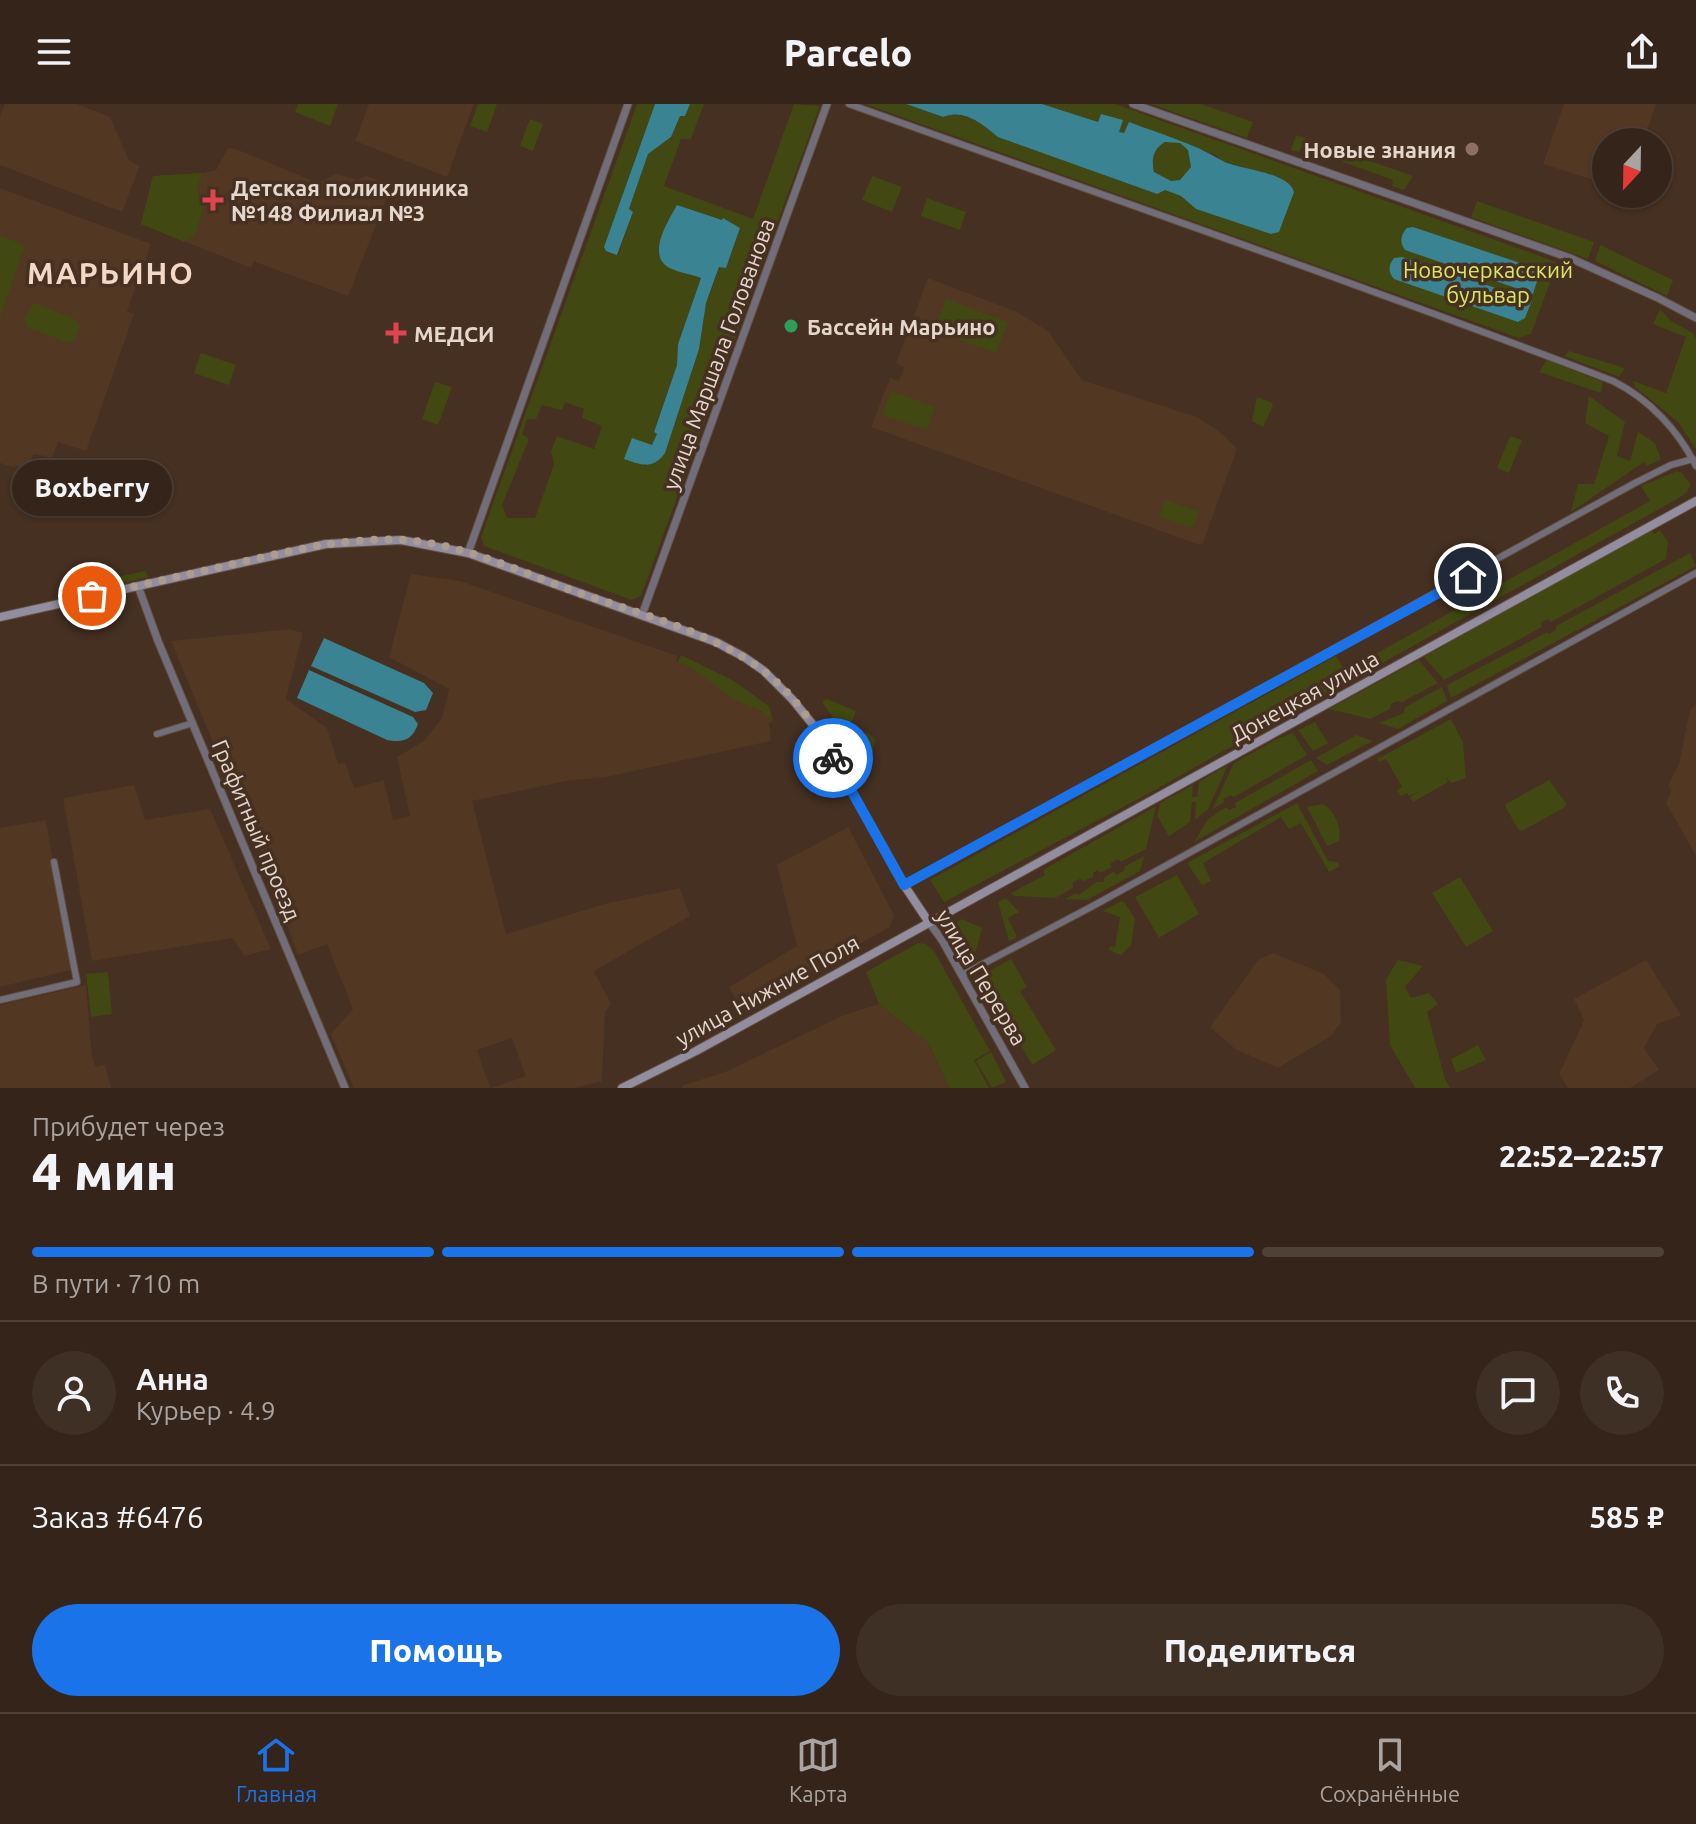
<!DOCTYPE html>
<html lang="ru">
<meta charset="utf-8">
<style>
body{margin:0;font-family:Ubuntu,sans-serif;background:#3f3026;color:#f1f3f6;height:100vh;display:flex;flex-direction:column;font-size:30px;white-space:nowrap}
*{box-sizing:border-box;margin:0}
p{font-size:26px;color:#a9a4a2}
.icon{flex:none;width:44px;height:44px;fill:none;stroke:currentColor;stroke-width:2;stroke-linecap:round;stroke-linejoin:round}
.map{position:relative;height:984px;overflow:hidden}
.panel{display:flex;flex-direction:column;background:#342419;flex:1}
.panel>*{flex:none}
.needle{width:52px;rotate:202deg}
.fabs{position:absolute;left:1592px;top:24px;display:grid;gap:16px}
.fabs a{display:grid;place-items:center;width:80px;height:80px;border-radius:50%;background:#342419;box-shadow:0 2px 6px #0004,0 0 0 2px #4e4138;font-size:40px}
.pin{position:absolute;display:grid;place-items:center;width:68px;height:68px;color:#fff;margin:-34px;border:4px solid #fff;border-radius:50%;box-shadow:0 2px 8px #0007}
.courier{position:absolute;display:grid;place-items:center;width:80px;height:80px;margin:-40px;border:6px solid #1a73e8;border-radius:50%;background:#fff;color:#222;box-shadow:0 2px 10px #0007}
.bubble{position:absolute;height:56px;border-radius:28px;background:#342419;box-shadow:0 2px 6px #0004,0 0 0 2px #4e4138;font-size:26px;font-weight:800;line-height:56px;text-align:center}
.overview em{font-style:normal;font-weight:800}
.overview div{display:flex;flex-direction:column-reverse}
.overview{display:flex;align-items:center;justify-content:space-between;height:136px;padding:0 32px}
h1{font-size:52px;font-weight:800;line-height:60px}
.bar{display:grid;grid-template-columns:repeat(4,1fr);gap:12px 8px;align-content:center;height:96px;padding:0 32px}
.bar i{height:10px;border-radius:6px;background:#4e4138}
.bar .active{background:#1a73e8}
.bar p{grid-column:span 4}
.line{display:flex;align-items:center;gap:20px;padding:0 32px;border-top:2px solid #4e4138}
.line div{flex:1}
.round{display:grid;place-items:center;flex:none;width:84px;height:84px;border-radius:42px;background:#3f3026}
.button{display:flex;gap:16px;margin-top:auto;padding:16px 32px}
.button a{flex:1;height:92px;border-radius:48px;background:#1a73e8;color:#fff;font-size:32px;font-weight:800;line-height:92px;text-align:center}
.button a+a{background:#3f3026;color:#f1f3f6}
header{display:flex;justify-content:space-between;align-items:center;height:104px;padding:0 32px;background:#342419;font-size:36px;font-weight:800}
.tabs{display:flex;justify-content:space-around;align-items:center;height:112px;border-top:2px solid #4e4138;background:#342419;font-size:22px;color:#a9a4a2}
.tabs a{display:grid;justify-items:center;gap:4px}
.tabs .active{color:#1a73e8}
.map>svg:first-child{display:block}
.built{fill:#523723}
.green{fill:#424811;fill-rule:evenodd}
.water{fill:#398393;fill-rule:evenodd}
.lines{fill:none;stroke-linecap:round;stroke-linejoin:round}
.minor-casing{stroke:#624e40;stroke-width:8}
.tertiary-casing{stroke:#624e40;stroke-width:9}
.secondary-casing{stroke:#624e40;stroke-width:10}
.minor{stroke:#716e79;stroke-width:6}
.tertiary{stroke:#716e79;stroke-width:7}
.secondary{stroke:#928d9f;stroke-width:8}
.done{stroke:#ac9d91;stroke-width:8;stroke-dasharray:0 14.4}
.route{stroke:#1a73e8;stroke-width:10}
.education-dot{fill:#8d6e63;stroke:#453021;stroke-width:3}
.health-dot{fill:#e0444e;stroke:#453021;stroke-width:3}
.leisure-dot{fill:#2e9e5b;stroke:#453021;stroke-width:3}
.labels{text-anchor:middle;dominant-baseline:central;stroke-width:7;stroke-linejoin:round;paint-order:stroke}
.poi-label{font-size:22px;font-weight:bold;fill:#e4d7cd;stroke:#453021;text-anchor:start}
.park-label{font-size:22px;fill:#d9e762;stroke:#453021}
.street-label{font-size:22px;fill:#e4d7cd;stroke:#453021}
.district-label{font-size:30px;font-weight:bold;letter-spacing:2px;fill:#f3d9c5;stroke:#453021}
</style>
<header><svg class="icon" aria-label="menu" viewBox="0 0 24 24"><path d="M4 6h16M4 12h16M4 18h16"/></svg>Parcelo<svg class="icon" aria-label="share" viewBox="0 0 24 24"><path d="M12 15V3M7 8l5-5 5 5M5 13v7h14v-7"/></svg></header>
<div class="map">
<svg width="1696" height="984" viewBox="0 0 1696 984">
<rect width="100%" height="100%" fill="#453021"/>
<path class="built" d="M5 0H77L110 13 129 56 140 62 122 108 0 61V12Z
M369 0H474L447 73 355 37Z
M1564 0H1656L1643 38H1606V80L1543 60Z
M228 44 236 45 318 79 336 70 357 76 367 72 392 81 348 192 255 158V155L251 164 141 120 153 72 203 69 216 66Z
M0 84 151 140 127 207 134 210 86 347 58 338 52 354 34 350 28 361 13 363 0 359Z
M928 174 1017 208 1048 227 1082 276 1197 313 1224 331 1237 345 1203 439 1200 441 871 323 890 274 899 277 904 263 896 259Z
M411 470 460 477 669 549 677 552 676 557 693 563 732 594 763 606 773 618 769 619 771 637 606 673 566 677 472 697 506 830 604 800 680 784 690 812 594 867 611 900 605 908 602 977 575 984H491L526 972 512 934 477 946 490 984H354L331 930 353 905 327 840 298 851 248 713 235 692 171 537 290 525 303 529 286 595 327 624 338 660 345 658 354 684 384 676 393 716 410 712 397 653 424 637 442 614 449 585 389 553Z
M1696 600V752L1666 699 1671 687 1668 682 1679 660 1690 606Z
M134 681 145 716 210 705 271 845 245 852 232 834 92 857 63 694Z
M46 716 71 866 0 883V724Z
M848 723 894 811 890 823 742 906 729 883 797 842 777 761Z
M1273 849 1324 870 1340 886 1341 918 1331 932 1278 964 1235 945 1210 923 1258 856Z
M1646 856 1681 911 1657 920 1644 944 1659 966 1630 984H1568L1559 970 1584 916 1574 895Z
M86 881 92 952 95 963 105 961 111 984H0V901Z
M879 900 929 940 949 984H682L681 982 725 968 844 911Z"/>
<path class="green" d="M298 0H338L330 22 295 8Z
M478 0H497L487 28 470 22Z
M637 0H655L604 143 618 151 633 108 629 106 648 50 671 33 680 11 685 12 690 0H704L691 35H681L664 82 753 115 794 0 820 2 641 492 632 496 484 442 481 433ZM677 101 740 124 726 164 720 162 706 199 699 245 645 363 632 334 652 342 657 330 654 327 677 261 678 240 701 174 665 161C658 133 662 126 677 101ZM565 298 584 305 582 314 602 322 594 345 557 332 551 347 554 360 535 414H507L502 401 529 335 522 330 527 315H536L542 301 562 306Z
M865 0H906L942 13C963 5 983 20 999 33L1156 90 1165 85 1181 92 1196 105 1275 130 1260 68 1222 57 1216 51 1129 19 1124 30 1119 28 1122 16 1098 18 1042 0H1115L1543 153 1556 158 1557 161 1554 164 1548 162 1552 173 1531 230 1519 234Z
M1151 0H1201L1253 18 1247 34Z
M530 15 543 20 533 47 520 42Z
M1296 31 1413 72 1404 86 1392 82 1393 76 1302 43 1299 48 1291 46Z
M1152 57a20 20 0 1 1 40 0a20 20 0 1 1-40 0Z
M203 69 197 83 204 103 195 131 184 138 141 120 153 72Z
M872 72 902 83 892 108 862 96Z
M927 94 966 108 960 126 921 112Z
M1477 97 1594 138 1588 155 1471 113Z
M0 132 25 141 0 214Z
M1600 141 1673 176 1667 192 1595 157Z
M946 195 1008 218 996 249 934 226Z
M32 200H37L77 216 80 223 75 236 68 239 27 223 24 215Z
M1660 205 1671 217 1693 229 1696 234V345L1678 318 1635 283 1633 277 1666 289 1686 233 1653 220Z
M1569 247 1625 264 1619 273 1564 252Z
M201 249 236 261 229 281 194 269Z
M1547 256 1603 278 1601 289 1539 268Z
M435 278 452 283 438 321 422 315Z
M891 287 935 303 927 326 882 311Z
M1589 292 1625 318 1617 352 1630 357 1638 328 1655 339 1661 355 1647 362 1644 358 1571 408 1578 380H1594L1609 332 1585 319Z
M1257 293 1271 298 1273 302 1263 323 1252 317Z
M1510 332 1522 336 1509 369 1497 364Z
M1677 367 1682 369 1690 380 1687 388 1679 394 1305 602 1301 597 1258 622 1255 629 1157 685 944 798 930 776 1336 552 1345 567 1650 397 1641 382Z
M1165 396 1199 407 1193 424 1159 413Z
M1651 426 1654 430 1660 426 1668 438 1666 455 1551 518 1548 515 1541 519 1542 523 1444 576 1424 553Z
M1690 449 1696 462 1451 594 1447 581 1547 528 1549 530 1556 526V522Z
M146 467 148 473 68 492 66 486 68 483Z
M681 551 734 577 769 602 773 618C759 600 747 604 730 593 712 581 699 566 678 558Z
M1419 556 1438 579 1402 598 1397 597 1391 600 1390 605 1370 615 1329 605Z
M1442 583 1447 597 1398 625 1379 619 1404 609 1405 603Z
M826 595 856 607 846 632 822 598Z
M1451 615 1463 638 1466 674 1451 679 1445 672 1448 678 1413 698 1410 693 1421 686 1409 692 1407 689 1401 692 1397 686 1402 683 1386 655 1379 658 1377 655Z
M1315 618 1328 639 1313 647 1298 626Z
M866 628 875 635 868 674 853 643 864 636 862 632Z
M1293 629 1307 651 1241 689 1234 693 1231 691 1223 695 1224 698 1212 706 1234 659 1279 634Z
M1356 631 1373 637 1327 661 1316 654Z
M1311 656 1318 667 1194 738 1208 715 1226 703 1229 706 1236 703 1235 699Z
M1228 661 1208 705 1195 716 1196 698H1192L1190 718 1169 732 1157 712 1160 699 1193 681 1192 693H1197L1199 678Z
M1549 676 1566 699 1565 703 1522 727 1518 725 1505 702 1506 700Z
M1297 699 1328 757 1337 758 1340 762 1329 768 1301 719 1289 725 1281 713 1203 759 1211 777 1202 781 1187 759Z
M1323 700C1335 707 1342 724 1339 737L1327 742 1307 703Z
M1156 702 1146 745 1121 758 1118 755 1110 760 1112 763 1100 769 1098 766 1093 769V773L1084 777 1080 775 1073 778V784L1055 794 1014 792 1011 789 1045 771 1043 766Z
M1144 752 1140 767 1087 796 1065 795 1076 789 1079 791 1096 778H1103L1105 773 1114 767 1116 771 1125 766 1124 763Z
M1177 771 1199 810 1159 834 1135 793Z
M1460 773 1493 827 1466 843 1432 789Z
M1006 794 1019 808 1008 814 1017 833 1009 837 998 798Z
M1121 797 1125 799 1135 815 1131 841 1121 851 1109 846 1110 842 1115 843 1120 813 1103 807Z
M962 815 982 824 974 855 954 820Z
M918 839 926 840 934 847 990 947 974 956 989 984H949L929 940 879 900 866 868Z
M1011 855 1027 883 1020 887 1056 946 1032 961 982 871Z
M1398 856 1423 862 1405 883 1411 894 1429 889 1438 900 1427 908 1445 975 1450 984H1415L1390 941 1386 875Z
M108 868 112 910 91 913 86 870Z
M1478 941 1486 956 1456 969 1451 955Z
M991 948 1006 978 992 984 976 957Z"/>
<path class="water" d="M655 0H690L685 12H680L671 33 648 50 629 105 633 108 617 151 606 147 604 143Z
M906 0H1042L1098 18 1101 10 1123 16 1119 28 1124 29 1129 18C1160 30 1193 39 1221 56 1238 66 1288 67 1294 88L1279 128 1271 130 1196 105 1181 92 1165 86 1157 90 998 33C983 20 963 4 943 13ZM1165 38 1180 39 1188 46 1191 63 1180 76 1171 77 1154 68C1151 55 1153 45 1165 38Z
M677 101 722 116 723 114 740 124 726 164 719 163 706 199 699 245 665 349C653 366 641 361 624 355L632 334 652 341 657 330 654 328 677 261 678 240 701 174C691 170 674 168 665 161 649 147 669 115 677 101Z
M1413 123 1535 164 1539 171 1533 190 1405 146C1399 138 1401 130 1407 124Z
M1402 153 1532 196 1525 214 1518 218 1394 175C1388 168 1388 161 1394 154Z
M324 534 424 579 433 589 426 606 415 608 311 562Z
M309 566 413 613 418 620C412 636 404 639 387 636L297 594Z"/>
<g class="lines">
<defs>
<path id="minor" d="M849 0C1104 92 1360 180 1613 277 1649 295 1678 326 1696 362
M157 630 193 619
M904 781 1635 379 1671 361 1693 355
M962 871 1091 803 1696 469
M0 896 77 878 54 758"/>
<path id="tertiary" d="M1133 0 1570 154 1658 194 1696 214
M468 449 628 0
M138 482 158 537 345 984
M642 511 827 0
M928 817 942 836 1025 984"/>
<path id="secondary" d="M0 513 326 440 401 436 468 449 716 538 744 553 764 567 792 595 818 627 904 781 928 817
M622 984 696 947 1696 397"/>
</defs>
<use href="#minor" class="minor-casing"/>
<use href="#tertiary" class="tertiary-casing"/>
<use href="#secondary" class="secondary-casing"/>
<use href="#minor" class="minor"/>
<use href="#tertiary" class="tertiary"/>
<use href="#secondary" class="secondary"/>
</g>
<g class="lines">
<path class="done" d="M92 492C139 481 187 471 234 460 289 447 345 433 402 436 462 439 520 468 576 488 635 508 711 528 761 565 791 587 815 621 833 654"/>
<path class="route" d="M833 654 904 781 1468 473"/>
</g>
<circle class="education-dot" cx="1472" cy="45" r="8"/>
<g class="health-dot">
<path d="M209 84h8v8h8v8h-8v8h-8v-8h-8v-8h8z"/>
<path d="M392 217h8v8h8v8h-8v8h-8v-8h-8v-8h8z"/>
</g>
<circle class="leisure-dot" cx="791" cy="222" r="8"/>
<g class="labels">
<g class="poi-label">
<text x="1456" y="45" text-anchor="end">Новые знания</text>
<text x="231" y="83">Детская поликлиника<tspan x="231" dy="25">№148 Филиал №3</tspan></text>
<text x="807" y="222">Бассейн Марьино</text>
<text x="414" y="229">МЕДСИ</text>
</g>
<g class="park-label">
<text x="1488" y="165">Новочеркасский<tspan x="1488" dy="25">бульвар</tspan></text>
</g>
<g class="street-label">
<text transform="translate(718 250) rotate(-70)">улица Маршала Голованова</text>
<text transform="translate(1304 592) rotate(-29)">Донецкая улица</text>
<text transform="translate(257 726) rotate(67)">Графитный проезд</text>
<text transform="translate(982 873) rotate(59)">улица Перерва</text>
<text transform="translate(767 886) rotate(-29)">улица Нижние Поля</text>
</g>
<g class="district-label">
<text x="111" y="169">МАРЬИНО</text>
</g>
</g>
</svg>
<div class="fabs">
<a><svg class="needle" viewBox="-14 -14 28 28"><path d="M0-13l5 13h-10z" fill="#e53935"/><path d="M0 13l5-13h-10z" fill="#a9a4a2"/></svg></a>
</div>
<div class="pin" style="left:92px;top:492px;background:#ea580c"><svg class="icon" aria-label="bag" viewBox="0 0 24 24"><path d="M5 8h14l-1 12H6zM9 8a3 3 0 0 1 6 0"/></svg></div>
<div class="pin" style="left:1468px;top:473px;background:#1f2937"><svg class="icon" aria-label="home" viewBox="0 0 24 24"><path d="M3 11l9-7 9 7M6 9v11h12V9"/></svg></div>
<div class="courier" style="left:833px;top:654px"><svg class="icon" aria-label="bike" viewBox="0 0 24 24"><circle cx="6" cy="16" r="4"/><circle cx="18" cy="16" r="4"/><path d="M6 16l4-8h5l3 8M10 8l3 8H6M13 5h3"/></svg></div>
<div class="bubble" style="left:12px;top:356px;width:160px">Boxberry</div>
</div>
<section class="panel">
<div class="overview"><div><h1>4 мин</h1><p>Прибудет через</p></div><em>22:52–22:57</em></div>
<div class="bar"><i class="active"></i><i class="active"></i><i class="active"></i><i></i><p>В пути · 710 m</p></div>
<div class="line" style="height:144px"><a class="round"><svg class="icon" aria-label="person" viewBox="0 0 24 24"><circle cx="12" cy="8" r="4"/><path d="M4 21q1-7 8-7t8 7"/></svg></a><div><b>Анна</b><p>Курьер · 4.9</p></div><a class="round"><svg class="icon" aria-label="chat" viewBox="0 0 24 24"><path d="M4 5h16v11H9l-5 4z"/></svg></a><a class="round"><svg class="icon" aria-label="phone" viewBox="0 0 24 24"><path d="M5 4h4l2 5-3 2q2 4 5 5l2-3 5 2v4C11 20 4 13 5 4z"/></svg></a></div>
<div class="line" style="height:104px"><div>Заказ #6476</div><b>585 ₽</b></div>
<div class="button"><a>Помощь</a><a>Поделиться</a></div>
</section>
<nav class="tabs">
<a class="active"><svg class="icon" aria-label="home" viewBox="0 0 24 24"><path d="M3 11l9-7 9 7M6 9v11h12V9"/></svg>Главная</a>
<a><svg class="icon" aria-label="map" viewBox="0 0 24 24"><path d="M3 6l6-2 6 2 6-2v14l-6 2-6-2-6 2zM9 4v14M15 6v14"/></svg>Карта</a>
<a><svg class="icon" aria-label="saved" viewBox="0 0 24 24"><path d="M7 4h10v16l-5-4-5 4z"/></svg>Сохранённые</a>
</nav>
